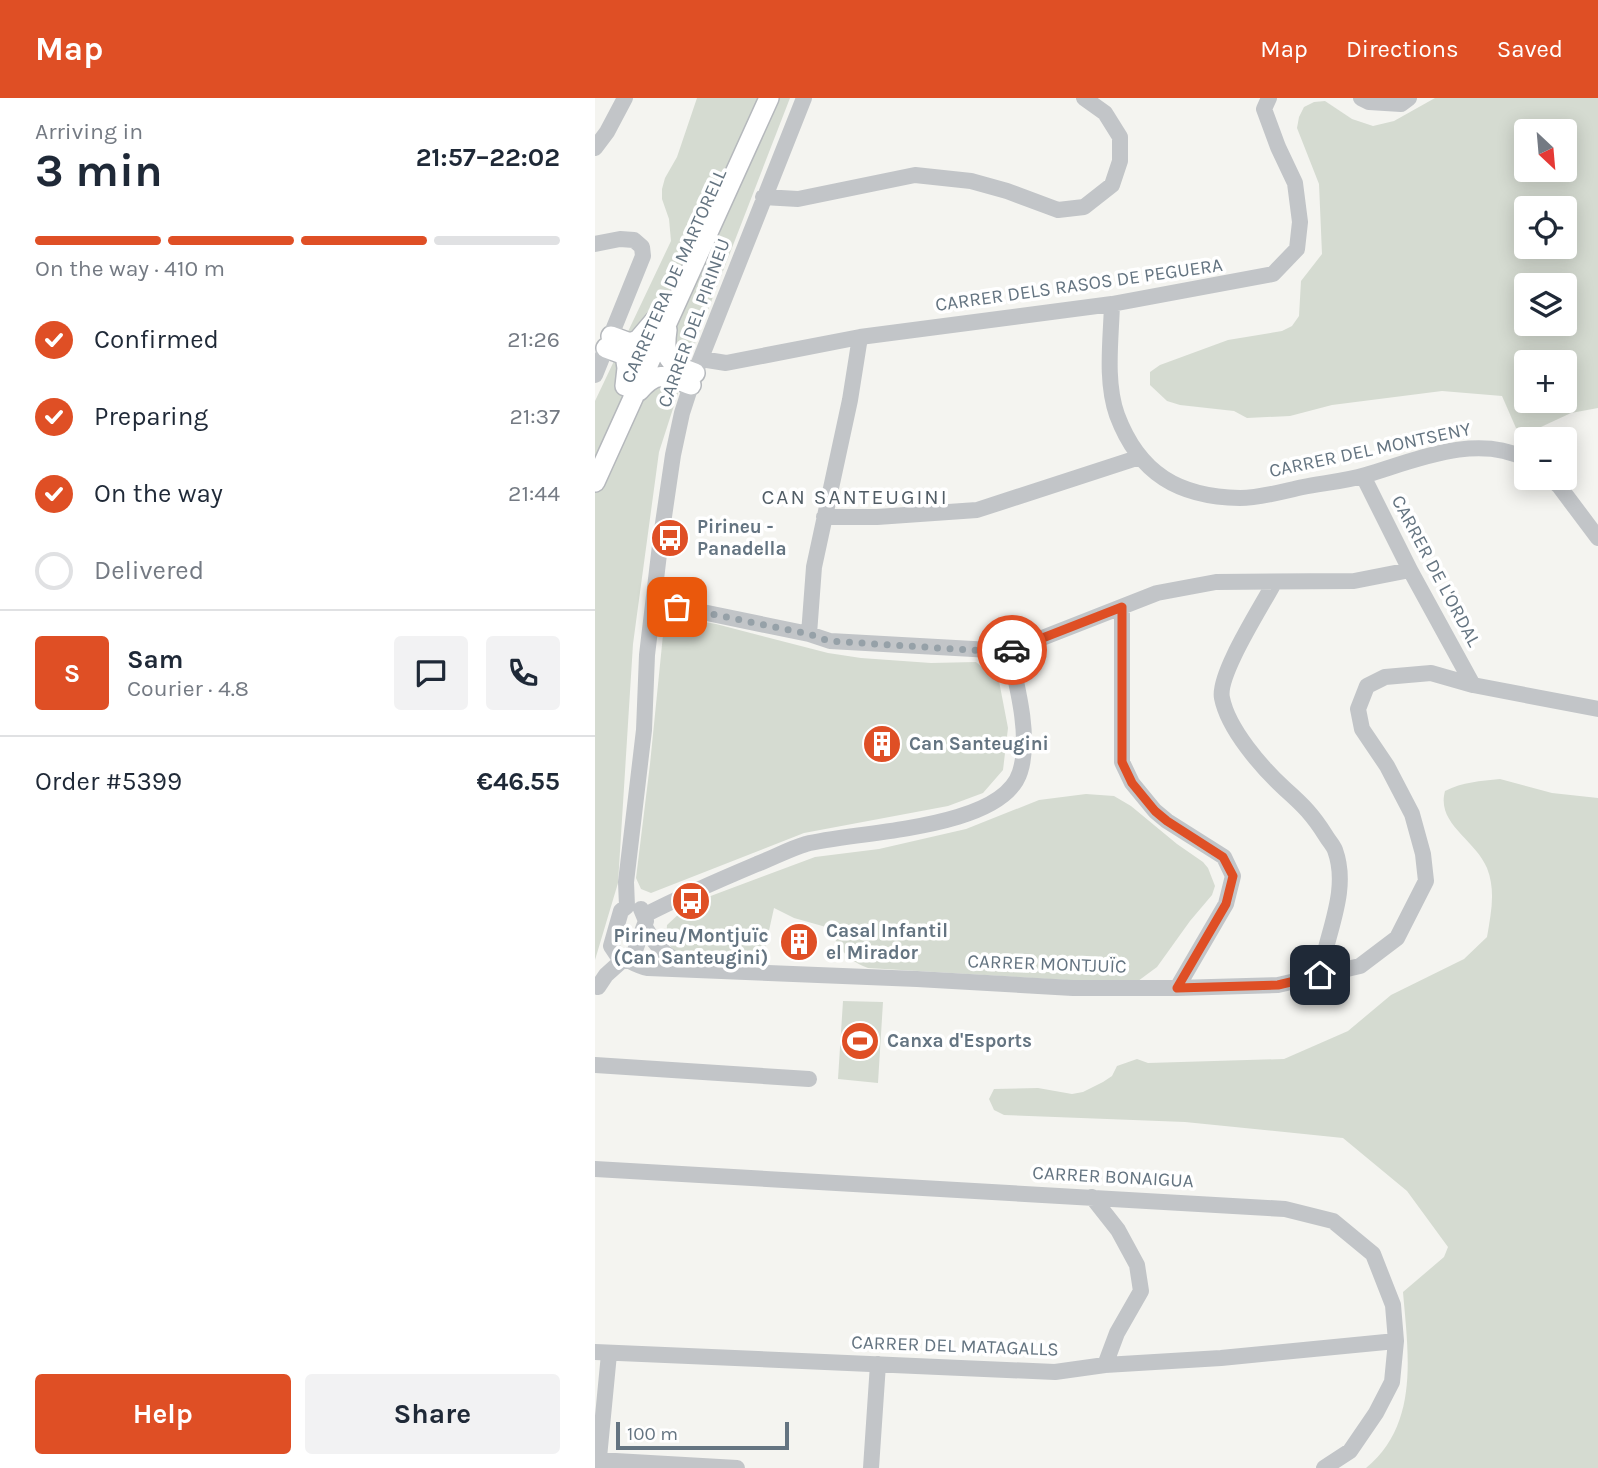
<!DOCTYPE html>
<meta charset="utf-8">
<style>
body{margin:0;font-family:Karla,sans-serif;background:#f2f2f3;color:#1f2937;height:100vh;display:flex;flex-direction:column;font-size:26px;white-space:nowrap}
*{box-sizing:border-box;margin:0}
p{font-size:23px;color:#747a83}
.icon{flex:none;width:38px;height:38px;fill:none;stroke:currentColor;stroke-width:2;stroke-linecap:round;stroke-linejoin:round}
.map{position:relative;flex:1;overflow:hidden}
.sheet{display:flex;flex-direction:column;background:#fff;width:595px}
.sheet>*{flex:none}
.needle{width:46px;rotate:154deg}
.buttons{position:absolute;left:919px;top:21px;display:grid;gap:14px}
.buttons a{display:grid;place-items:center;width:63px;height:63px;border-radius:7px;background:#fff;box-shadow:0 4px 18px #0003;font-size:35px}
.scale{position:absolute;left:21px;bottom:18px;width:173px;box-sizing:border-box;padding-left:7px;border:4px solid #647481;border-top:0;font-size:19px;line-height:24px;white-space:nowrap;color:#647481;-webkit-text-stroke:5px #fff;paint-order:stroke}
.pin{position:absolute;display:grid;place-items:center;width:60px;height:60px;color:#fff;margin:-30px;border-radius:14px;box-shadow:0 4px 10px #0006}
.courier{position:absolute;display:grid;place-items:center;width:70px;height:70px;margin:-35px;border:5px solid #df4f25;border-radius:50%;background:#fff;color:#222;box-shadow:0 2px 9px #0007}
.overview em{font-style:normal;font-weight:700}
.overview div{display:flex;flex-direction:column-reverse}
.overview{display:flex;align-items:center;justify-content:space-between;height:119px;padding:0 35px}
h1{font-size:46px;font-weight:700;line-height:52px}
.bar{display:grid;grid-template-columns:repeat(4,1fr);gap:10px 7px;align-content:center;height:84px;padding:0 35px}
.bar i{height:9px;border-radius:5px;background:#e0e1e3}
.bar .current{background:#df4f25}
.bar p{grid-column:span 4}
.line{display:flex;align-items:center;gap:18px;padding:0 35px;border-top:2px solid #e0e1e3}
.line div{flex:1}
.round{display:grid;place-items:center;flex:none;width:74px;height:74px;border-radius:7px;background:#f2f2f3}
ol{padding:0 35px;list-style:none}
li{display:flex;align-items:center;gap:21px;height:77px}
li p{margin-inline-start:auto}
li .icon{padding:7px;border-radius:50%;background:#df4f25;color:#fff;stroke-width:4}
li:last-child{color:#747a83}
li i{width:38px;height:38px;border:4px solid #e0e1e3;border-radius:50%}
.action{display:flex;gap:14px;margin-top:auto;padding:14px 35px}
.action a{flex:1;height:80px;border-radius:7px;background:#df4f25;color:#fff;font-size:28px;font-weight:700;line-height:80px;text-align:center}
.action a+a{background:#f2f2f3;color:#1f2937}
header{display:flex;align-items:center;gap:42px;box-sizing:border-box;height:98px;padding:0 35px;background:#df4f25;color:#fff}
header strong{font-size:33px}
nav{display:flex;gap:38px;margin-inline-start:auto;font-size:24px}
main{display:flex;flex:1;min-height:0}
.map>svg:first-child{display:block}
.green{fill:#d5dbd1;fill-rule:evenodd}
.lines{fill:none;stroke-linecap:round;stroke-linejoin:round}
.major-casing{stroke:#b5b8bc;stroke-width:22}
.minor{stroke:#c2c5c8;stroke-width:16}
.major{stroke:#fff;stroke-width:19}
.done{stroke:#96a1a8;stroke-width:7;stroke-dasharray:0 12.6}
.route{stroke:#df4f25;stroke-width:9}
.labels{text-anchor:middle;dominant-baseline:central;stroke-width:7;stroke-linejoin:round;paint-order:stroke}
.street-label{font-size:19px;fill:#647481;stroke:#fff}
.poi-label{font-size:19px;font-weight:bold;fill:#647481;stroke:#fff;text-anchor:start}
.neighbourhood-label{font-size:21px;letter-spacing:2px;fill:#515d66;stroke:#fff}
</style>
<header>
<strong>Map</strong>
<nav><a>Map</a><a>Directions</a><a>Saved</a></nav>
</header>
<main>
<section class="sheet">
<div class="overview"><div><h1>3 min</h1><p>Arriving in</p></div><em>21:57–22:02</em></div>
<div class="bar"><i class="current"></i><i class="current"></i><i class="current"></i><i></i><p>On the way · 410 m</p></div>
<ol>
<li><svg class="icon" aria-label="check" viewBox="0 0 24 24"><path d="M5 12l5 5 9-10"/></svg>Confirmed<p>21:26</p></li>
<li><svg class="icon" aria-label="check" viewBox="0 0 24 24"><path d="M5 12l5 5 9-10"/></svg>Preparing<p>21:37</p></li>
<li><svg class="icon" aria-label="check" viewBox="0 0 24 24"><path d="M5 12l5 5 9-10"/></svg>On the way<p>21:44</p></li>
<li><i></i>Delivered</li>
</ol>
<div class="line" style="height:126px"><b class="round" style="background:#df4f25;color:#fff">S</b><div><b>Sam</b><p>Courier · 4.8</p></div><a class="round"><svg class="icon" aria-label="chat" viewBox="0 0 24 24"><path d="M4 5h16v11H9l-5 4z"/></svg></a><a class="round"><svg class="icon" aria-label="phone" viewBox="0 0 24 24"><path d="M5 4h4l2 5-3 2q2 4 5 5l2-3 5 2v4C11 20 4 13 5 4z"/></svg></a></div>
<div class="line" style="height:91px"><div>Order #5399</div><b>€46.55</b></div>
<div class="action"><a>Help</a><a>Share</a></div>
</section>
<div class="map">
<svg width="1003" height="1370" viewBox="0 0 1003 1370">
<rect width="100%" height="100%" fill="#f4f4f0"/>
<path class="green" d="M102 0H195L94 261 64 354 38 546 23 785 0 862V303L76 143 74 121 67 101V91L70 80 82 59Z
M840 0H1003V310L976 315 933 335 921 330 907 298 847 293 737 307 695 318 652 320 639 313 585 307 572 303 555 287V274L565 267 633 242 687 233 697 228 704 218 706 183 727 156 724 86 702 30 704 19 709 9 719 4 730 3 757 21 778 28 799 23ZM970 33V72H931V33ZM970 110V149H931V110ZM931 187H970V226H931ZM970 264V303H931V264Z
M81 519 121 526 233 555 266 560 336 565 381 564 404 583 413 630 408 672 388 695 353 708 209 735 56 795 46 791 41 780 55 666 69 527 74 521Z
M905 681 957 695 1003 700V1370H771C825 1326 813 1255 808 1194L849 1159 853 1149 812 1093 748 1040 590 1024 409 1017 399 1012 394 1001 399 991 443 990 477 996 488 994 508 984 517 978 522 968 542 961 553 965 689 961 753 933 796 897 869 861 892 839C896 815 901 793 892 770 880 741 841 726 850 693 868 684 885 683 905 681Z
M491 696 519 698 536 708 582 746 608 764 613 770 620 788 617 797 595 823 562 869 539 886 273 870C245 859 248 849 231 829L199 820 179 810 167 864C150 863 96 865 84 857 73 850 71 839 72 827L87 813 113 799 220 759 284 751 371 731 444 702Z
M248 903 288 904 283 985 243 981Z"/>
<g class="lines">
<defs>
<path id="major" d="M72 232C68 260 73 266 100 275
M16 238 35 245 43 242 60 222
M35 245C46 256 49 263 43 277
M11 250 30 257 32 270 30 288
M44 293C62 271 73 278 96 287
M0 384 174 0"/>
</defs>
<use href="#major" class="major-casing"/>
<path class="minor" d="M209 0 100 275 87 315 78 357 66 439 52 557 49 632 31 784 32 808 26 813 16 848 22 857C33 861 41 868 53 870L322 881 478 890H582L683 887 765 868 802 840 831 783 828 756 817 716 792 668 767 631 763 611 772 588 790 579 836 575 878 587 1003 611
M766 0 774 4 806 6 814 0
M0 50 12 34 30 0
M168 99 203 101 320 77 376 83 412 93 463 112 489 109 517 87 525 63V39L510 15 489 0
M0 146 25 141 39 142 47 149 48 158 0 277
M517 206C516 242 510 283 522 317 544 376 584 399 645 400 666 400 689 393 708 389 729 385 751 383 771 377 821 362 882 335 931 361
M106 261 131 265 265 239 517 206 678 176 702 151 705 124 700 85 683 49 669 11 674 0
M768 378 815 472 878 587
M955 380 964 388 1003 440
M229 419H282L382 412 545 359
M679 485C667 508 622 577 627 600 633 631 667 670 690 691 708 707 718 717 731 738 734 743 738 747 740 752 755 793 731 836 725 877
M59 504 214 536 235 543 414 553 562 495 621 484 759 483 815 472
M527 509V664L537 685 560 713 572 723 629 759 638 778 631 806 582 890
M214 536 219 469 255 302 265 239
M50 817C87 798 124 782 162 766 178 760 194 751 211 746 262 733 407 732 425 674 436 640 422 587 414 553
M50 829C61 848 71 860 93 867
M3 889 11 877 31 859 39 855 51 823 46 811
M0 967 214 981
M0 1071 690 1111 738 1123 778 1156 798 1207 801 1243 797 1284 781 1315 755 1353 729 1370
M497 1099 523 1132 542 1167 546 1193 522 1235 510 1267
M0 1254 460 1274 510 1267 626 1260 801 1243
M3 1362 142 1370
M3 1370 14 1256
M276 1370 283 1266"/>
<use href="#major" class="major"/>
</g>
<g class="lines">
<path class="done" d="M82 509 214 536 234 543 391 553 417 552"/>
<path class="route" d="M417 552 527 509V664L537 685 560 713 572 723 628 759 638 778 631 806 582 890 683 887 725 877"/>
</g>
<defs>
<symbol id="bus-disc" viewBox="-11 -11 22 22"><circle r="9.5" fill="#df4f25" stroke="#fff"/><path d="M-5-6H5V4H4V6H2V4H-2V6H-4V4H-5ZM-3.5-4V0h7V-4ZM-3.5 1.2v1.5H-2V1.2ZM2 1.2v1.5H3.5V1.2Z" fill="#fff"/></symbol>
<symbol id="building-disc" viewBox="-11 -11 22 22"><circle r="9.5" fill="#df4f25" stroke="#fff"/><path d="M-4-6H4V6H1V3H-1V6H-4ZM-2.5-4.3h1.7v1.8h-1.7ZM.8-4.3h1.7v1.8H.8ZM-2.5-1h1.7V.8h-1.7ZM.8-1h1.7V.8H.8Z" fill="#fff"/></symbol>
<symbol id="stadium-disc" viewBox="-11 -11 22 22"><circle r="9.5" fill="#df4f25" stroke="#fff"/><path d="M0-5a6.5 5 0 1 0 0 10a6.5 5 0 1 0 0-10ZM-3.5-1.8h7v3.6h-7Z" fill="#fff"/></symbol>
</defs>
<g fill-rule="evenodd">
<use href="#bus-disc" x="53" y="418" width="44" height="44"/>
<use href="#building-disc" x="265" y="624" width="44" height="44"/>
<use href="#bus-disc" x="74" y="781" width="44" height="44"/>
<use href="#building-disc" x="182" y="822" width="44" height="44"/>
<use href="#stadium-disc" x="243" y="921" width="44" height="44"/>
</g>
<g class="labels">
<g class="street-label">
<text transform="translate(79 178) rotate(-66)">CARRETERA DE MARTORELL</text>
<text transform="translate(484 187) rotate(-8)">CARRER DELS RASOS DE PEGUERA</text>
<text transform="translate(99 225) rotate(-70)">CARRER DEL PIRINEU</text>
<text transform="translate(775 352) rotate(-12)">CARRER DEL MONTSENY</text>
<text transform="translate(841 473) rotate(62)">CARRER DE L'ORDAL</text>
<text transform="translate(452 866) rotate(2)">CARRER MONTJUÏC</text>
<text transform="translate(518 1079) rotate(3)">CARRER BONAIGUA</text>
<text transform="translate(360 1248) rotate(2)">CARRER DEL MATAGALLS</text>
</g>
<g class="poi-label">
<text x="102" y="429">Pirineu -<tspan x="102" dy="22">Panadella</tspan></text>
<text x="314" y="646">Can Santeugini</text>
<text x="231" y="833">Casal Infantil<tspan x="231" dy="22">el Mirador</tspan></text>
<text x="96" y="838" text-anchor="middle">Pirineu/Montjuïc<tspan x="96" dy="22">(Can Santeugini)</tspan></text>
<text x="292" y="943">Canxa d'Esports</text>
</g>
<g class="neighbourhood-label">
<text x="260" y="399">CAN SANTEUGINI</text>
</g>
</g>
</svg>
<div class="buttons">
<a><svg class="needle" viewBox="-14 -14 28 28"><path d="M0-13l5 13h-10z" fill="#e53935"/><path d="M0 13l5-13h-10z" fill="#747a83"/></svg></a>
<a><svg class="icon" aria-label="locate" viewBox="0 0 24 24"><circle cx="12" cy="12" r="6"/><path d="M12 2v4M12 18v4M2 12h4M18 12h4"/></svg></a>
<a><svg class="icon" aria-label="layers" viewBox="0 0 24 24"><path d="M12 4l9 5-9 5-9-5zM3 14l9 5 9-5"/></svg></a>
<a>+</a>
<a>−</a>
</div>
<div class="scale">100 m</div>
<div class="pin" style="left:82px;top:509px;background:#ea580c"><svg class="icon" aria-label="bag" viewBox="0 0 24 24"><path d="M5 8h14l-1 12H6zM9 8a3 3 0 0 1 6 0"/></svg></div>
<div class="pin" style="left:725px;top:877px;background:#1f2937"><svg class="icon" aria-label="home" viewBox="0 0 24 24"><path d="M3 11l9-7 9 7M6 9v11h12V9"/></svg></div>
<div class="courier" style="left:417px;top:552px"><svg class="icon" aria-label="car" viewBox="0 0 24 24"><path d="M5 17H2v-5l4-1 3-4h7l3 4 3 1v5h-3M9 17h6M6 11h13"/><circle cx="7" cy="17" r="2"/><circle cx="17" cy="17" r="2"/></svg></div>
</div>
</main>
